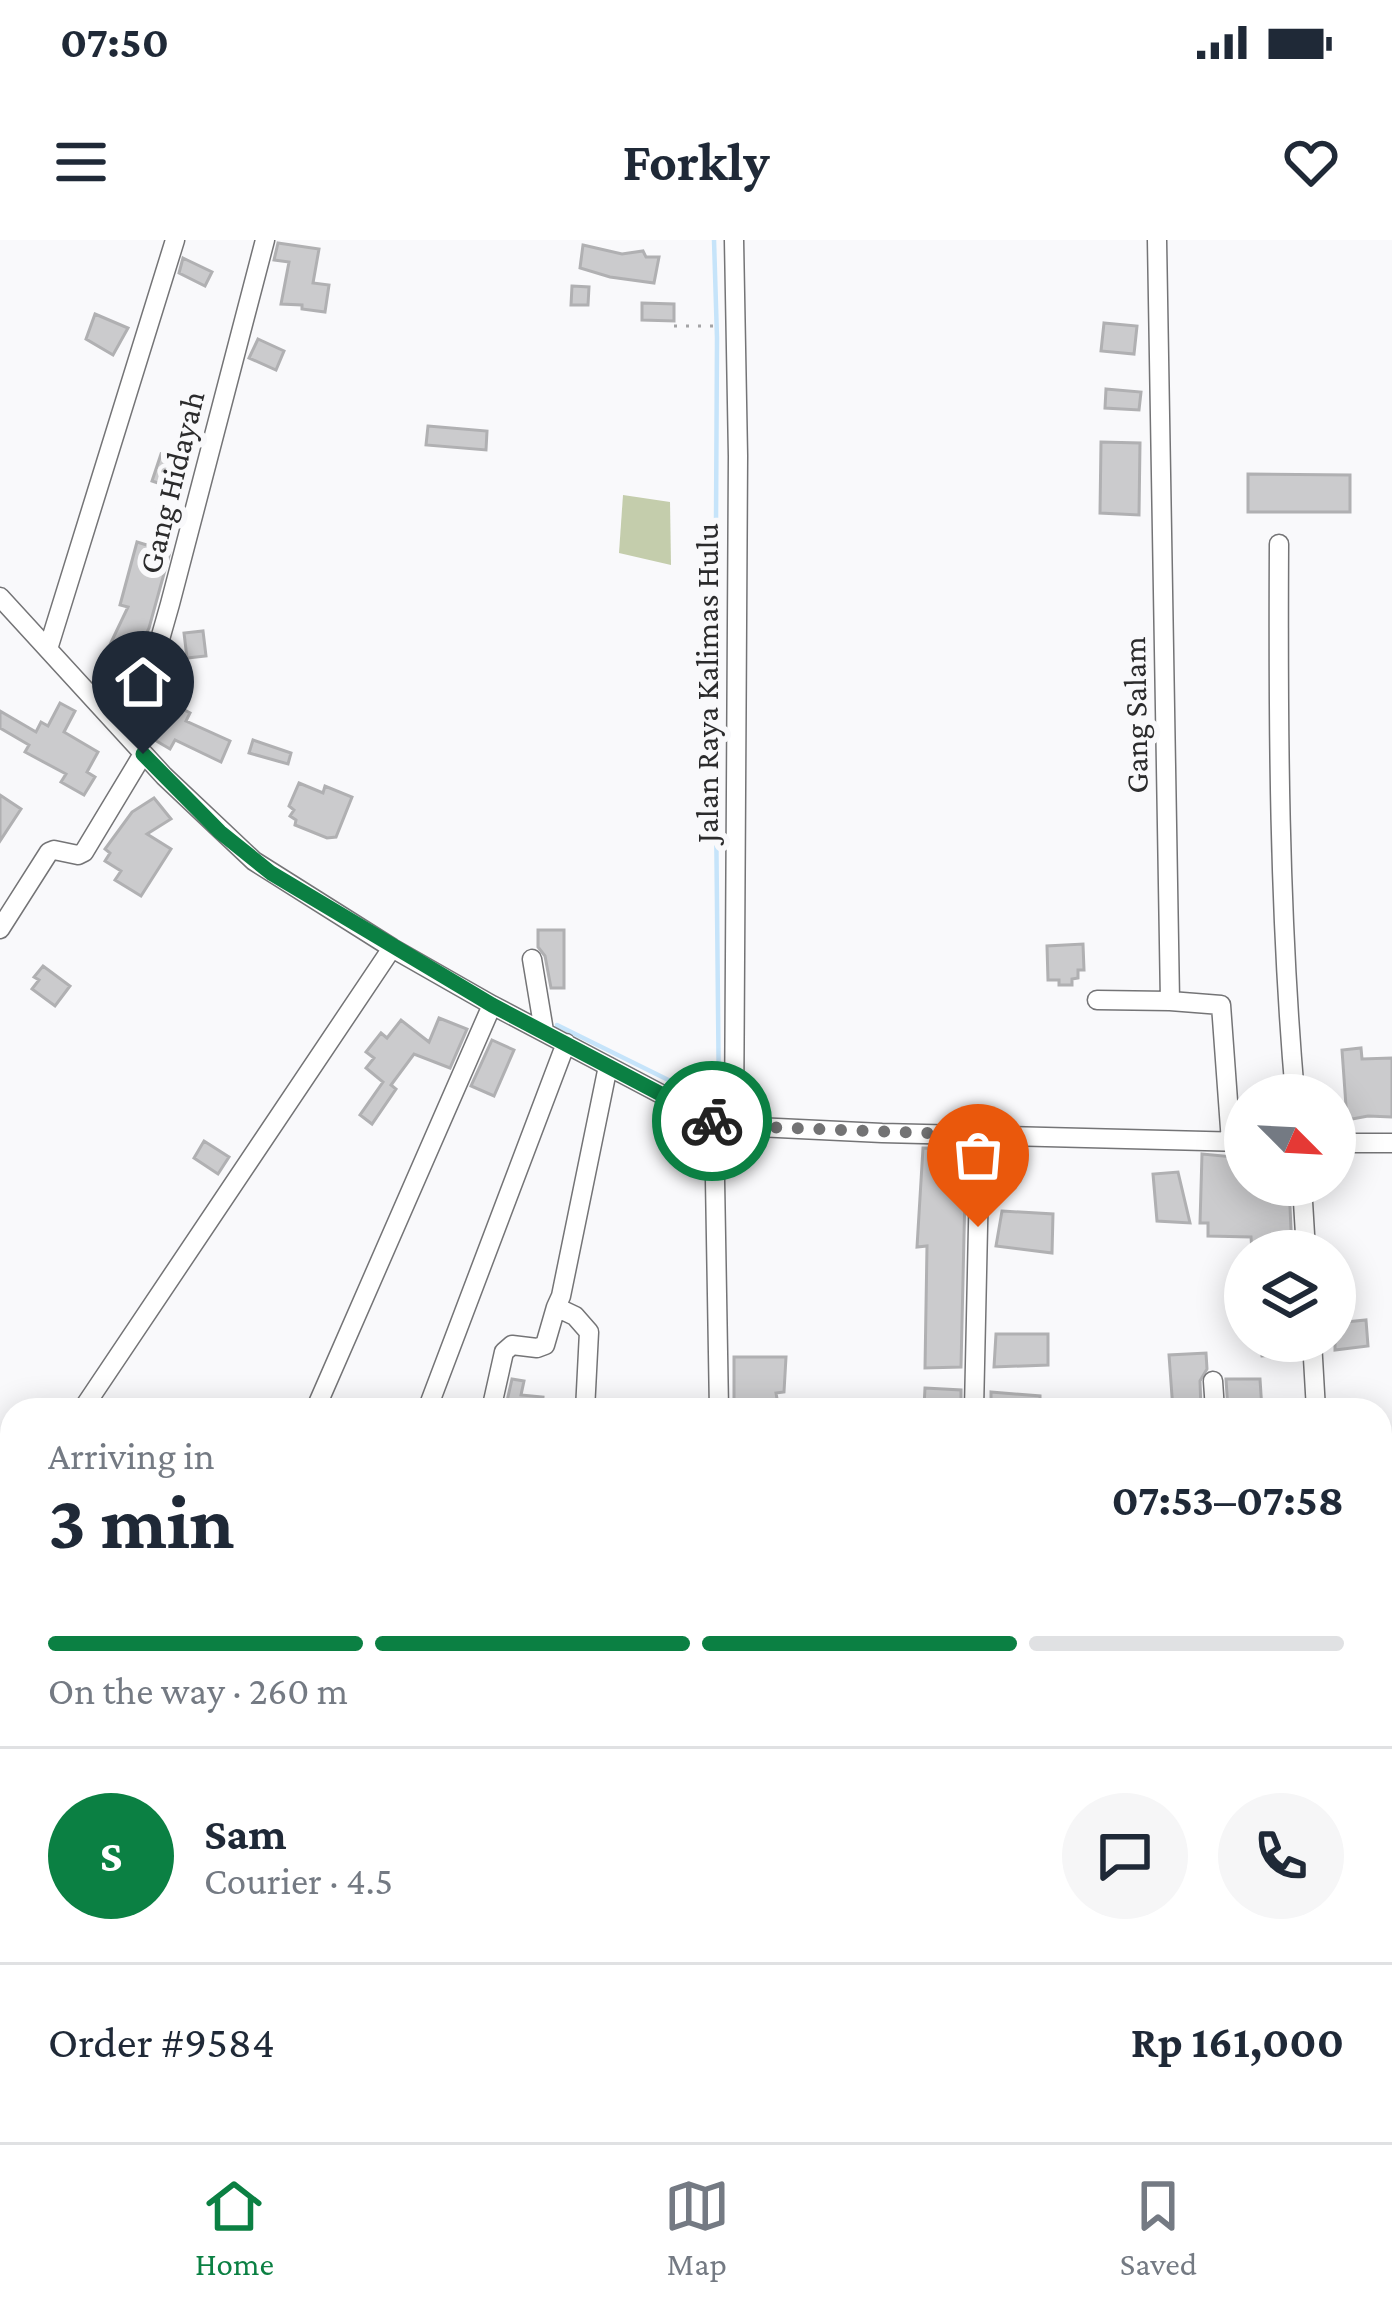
<!DOCTYPE html>
<meta charset="utf-8">
<style>
body{margin:0;font-family:"Crimson Pro",serif;background:#f6f6f7;color:#1f2937;height:100vh;display:flex;flex-direction:column;font-size:45px;white-space:nowrap}
*{box-sizing:border-box;margin:0}
p{font-size:39px;color:#747a83}
.icon{flex:none;width:66px;height:66px;fill:none;stroke:currentColor;stroke-width:2;stroke-linecap:round;stroke-linejoin:round}
.map{position:relative;flex:1;overflow:hidden}
.details{position:absolute;left:0px;top:1158px;width:1392px;height:744px;display:flex;flex-direction:column;background:#fff;border-radius:36px 36px 0 0;box-shadow:0 6px 30px #0003}
.details>*{flex:none}
.needle{width:78px;rotate:114deg}
.tools{position:absolute;left:1224px;top:834px;display:grid;gap:24px}
.tools a{display:grid;place-items:center;width:132px;height:132px;border-radius:50%;background:#fff;box-shadow:0 6px 30px #0003;font-size:60px}
.pin{position:absolute;display:grid;place-items:center;width:102px;height:102px;color:#fff;margin:-123px -51px;border-radius:50% 50% 50% 0;rotate:-45deg;box-shadow:0 0 12px #0007}
.pin .icon{rotate:45deg}
.courier{position:absolute;display:grid;place-items:center;width:120px;height:120px;margin:-60px;border:9px solid #0b8043;border-radius:50%;background:#fff;color:#222;box-shadow:0 3px 15px #0007}
.head em{font-style:normal;font-weight:700}
.head div{display:flex;flex-direction:column-reverse}
.head{display:flex;align-items:center;justify-content:space-between;height:204px;padding:0 48px}
h1{font-size:78px;font-weight:700;line-height:90px}
.bar{display:grid;grid-template-columns:repeat(4,1fr);gap:18px 12px;align-content:center;height:144px;padding:0 48px}
.bar i{height:15px;border-radius:9px;background:#e0e1e3}
.bar .current{background:#0b8043}
.bar p{grid-column:span 4}
.line{display:flex;align-items:center;gap:30px;padding:0 48px;border-top:3px solid #e0e1e3}
.line div{flex:1}
.round{display:grid;place-items:center;flex:none;width:126px;height:126px;border-radius:63px;background:#f6f6f7}
.status{display:flex;justify-content:space-between;align-items:center;height:84px;padding:0 60px;background:#fff;direction:ltr}
.status svg{height:33px;fill:currentColor}
header{display:flex;justify-content:space-between;align-items:center;height:156px;padding:0 48px;background:#fff;font-size:54px;font-weight:700}
.dock{display:flex;justify-content:space-around;align-items:center;height:168px;border-top:3px solid #e0e1e3;background:#fff;font-size:33px;color:#747a83}
.dock a{display:grid;justify-items:center;gap:6px}
.dock .current{color:#0b8043}
.map>svg:first-child{display:block}
.green{fill:#c4cdac}
.lines{fill:none;stroke-linecap:round;stroke-linejoin:round}
.stream{stroke:#c6e4fa;stroke-width:4.5}
.building{fill:#cbcbcd;stroke:#b0b0b2;stroke-width:3}
.minor-casing{stroke:#747476;stroke-width:21}
.path{stroke:#a4a4a6;stroke-width:3;stroke-dasharray:3 9;stroke-linecap:butt}
.minor{stroke:#fff;stroke-width:18}
.done{stroke:#737374;stroke-width:12;stroke-dasharray:0 21.6}
.route{stroke:#0b8043;stroke-width:15}
.labels{text-anchor:middle;dominant-baseline:central;stroke-width:12;stroke-linejoin:round;paint-order:stroke}
.street-label{font-size:33px;fill:#2b2b2c;stroke:#f9f9fb}
</style>
<div class="status"><b>07:50</b><svg viewBox="0 0 49 12"><path d="M0 12V9h3v3zM5 12V6h3v6zM10 12V3h3v9zM15 12V0h3v12zM26 1h20v11H26zM47 4h2v5h-2z"/></svg></div>
<header><svg class="icon" aria-label="menu" viewBox="0 0 24 24"><path d="M4 6h16M4 12h16M4 18h16"/></svg>Forkly<svg class="icon" aria-label="heart" viewBox="0 0 24 24"><path d="M12 20l-8-8c-3-5 5-10 8-4 3-6 11-1 8 4z"/></svg></header>
<div class="map">
<svg width="1392" height="1902" viewBox="0 0 1392 1902">
<rect width="100%" height="100%" fill="#f9f9fb"/>
<path class="green" d="M623 255 670 262 671 325 619 313Z"/>
<g class="lines">
<path class="stream" d="M557 785 719 865 715 467 717 98 714 0"/>
</g>
<path class="building" d="M278 3 319 9 313 43 329 45 325 72 302 69V65L281 64 289 22 274 20Z
M583 5 622 14 643 11 646 17H659L654 43 610 37 580 28Z
M183 18 212 32 205 46 179 33Z
M572 46 589 47 588 65H571Z
M642 63 674 64V81L642 80Z
M95 74 128 88 113 115 86 99Z
M1104 83 1137 86 1134 114 1101 111Z
M258 99 284 111 276 130 249 118Z
M1106 149 1141 152 1139 170 1105 168Z
M428 186 487 191 486 210 426 205Z
M1101 202 1140 203 1139 275 1100 273Z
M161 214 191 225 182 251 152 241Z
M1248 234 1350 235V272H1248Z
M137 302 170 312 149 388 142 403 136 400 124 424 105 415 128 367 120 365Z
M203 391 206 416 187 418 184 393Z
M161 444 182 456 177 466 190 473 186 481 230 501 221 522 175 500 170 509 143 493Z
M60 463 75 471 64 492 98 512 87 532 95 537 84 555 61 542 66 534 25 512 29 505 0 488V471L36 492 41 482 48 486Z
M253 500 291 513 288 524 249 513Z
M299 543 323 553 325 546 352 557 336 597 327 598 295 585 296 580 290 576 294 570 289 566Z
M0 555 21 569 0 601Z
M154 558 171 579 147 594 171 609 141 656 115 640 121 631 105 621 110 613 105 609 132 572Z
M538 690H564V748H551L545 716 538 707Z
M1083 704 1084 730H1078V738L1072 739V745H1059V740H1048L1047 706Z
M43 726 70 746 55 766 32 749 39 740 34 737Z
M439 778 467 789 450 828 414 814 391 845 396 849 372 884 360 875 383 842 366 828 374 818 366 812 381 793 387 798 401 780 429 802Z
M492 800 514 810 494 856 471 846Z
M1361 808 1362 819 1392 818V877L1368 876 1347 880 1342 810Z
M204 901 229 917 218 934 194 918Z
M923 908 966 909 961 1127 925 1128 927 1006 917 1007Z
M1202 914 1245 918V945H1289L1292 1011H1252L1251 997 1208 996V983H1200Z
M1178 932 1190 983 1157 981 1153 934Z
M1002 971 1053 974 1052 1013 996 1006Z
M1366 1080 1368 1106 1335 1110V1083Z
M996 1094H1048V1125L994 1127Z
M1260 1101H1299V1113L1262 1116Z
M1206 1113 1207 1129 1200 1141 1201 1170H1173L1169 1115Z
M734 1117H786L784 1152 776 1153 779 1170H734Z
M512 1139 524 1141 521 1155 543 1157 542 1170H505Z
M1226 1139H1260L1262 1170H1228Z
M925 1148 961 1150V1170L924 1167Z
M991 1152 1040 1156V1170H991Z"/>
<g class="lines">
<defs>
<path id="minor" d="M1157 0 1170 761 1221 765 1231 902
M1279 304C1278 488 1279 672 1295 855
M0 357 164 536 254 621 392 708 492 765 714 882 734 886 882 893 1245 902
M48 409 175 0
M127 495 143 459 170 364 265 0
M0 689 49 612 54 610 78 615 84 612 143 514
M532 719 544 791
M1097 760 1170 761
M714 882 719 1170
M734 886 738 216 734 0
M1335 903H1392
M1302 945 1306 1011
M1312 1101 1316 1170
M1213 1141 1215 1170
M82 1170 392 708
M315 1170 492 765
M427 1170 566 803
M491 1170 504 1112 512 1105 537 1108 545 1105 556 1067
M585 1170 589 1092 575 1076 556 1067 561 1056 608 826
M974 1170 980 895
M1380 1773 1392 1774
M1380 1863 1392 1859
M341 1890 343 1902
M466 1890 468 1902
M627 1890 629 1902
M1037 1890 1039 1902"/>
</defs>
<use href="#minor" class="minor-casing"/>
<path class="path" d="M674 86H720
M0 1832 12 1828"/>
<use href="#minor" class="minor"/>
</g>
<g class="lines">
<path class="done" d="M712 881 734 886 980 895 978 987"/>
<path class="route" d="M143 514 220 592 271 633 492 765 712 881"/>
</g>
<g class="labels">
<g class="street-label">
<text transform="translate(171 242) rotate(-76)">Gang Hidayah</text>
<text transform="translate(706 443) rotate(-90)">Jalan Raya Kalimas Hulu</text>
<text transform="translate(1135 475) rotate(-91)">Gang Salam</text>
</g>
</g>
</svg>
<div class="tools">
<a><svg class="needle" viewBox="-14 -14 28 28"><path d="M0-13l5 13h-10z" fill="#e53935"/><path d="M0 13l5-13h-10z" fill="#747a83"/></svg></a>
<a><svg class="icon" aria-label="layers" viewBox="0 0 24 24"><path d="M12 4l9 5-9 5-9-5zM3 14l9 5 9-5"/></svg></a>
</div>
<div class="pin" style="left:978px;top:987px;background:#ea580c"><svg class="icon" aria-label="bag" viewBox="0 0 24 24"><path d="M5 8h14l-1 12H6zM9 8a3 3 0 0 1 6 0"/></svg></div>
<div class="pin" style="left:143px;top:514px;background:#1f2937"><svg class="icon" aria-label="home" viewBox="0 0 24 24"><path d="M3 11l9-7 9 7M6 9v11h12V9"/></svg></div>
<div class="courier" style="left:712px;top:881px"><svg class="icon" aria-label="bike" viewBox="0 0 24 24"><circle cx="6" cy="16" r="4"/><circle cx="18" cy="16" r="4"/><path d="M6 16l4-8h5l3 8M10 8l3 8H6M13 5h3"/></svg></div>
<section class="details">
<div class="head"><div><h1>3 min</h1><p>Arriving in</p></div><em>07:53–07:58</em></div>
<div class="bar"><i class="current"></i><i class="current"></i><i class="current"></i><i></i><p>On the way · 260 m</p></div>
<div class="line" style="height:216px"><b class="round" style="background:#0b8043;color:#fff">S</b><div><b>Sam</b><p>Courier · 4.5</p></div><a class="round"><svg class="icon" aria-label="chat" viewBox="0 0 24 24"><path d="M4 5h16v11H9l-5 4z"/></svg></a><a class="round"><svg class="icon" aria-label="phone" viewBox="0 0 24 24"><path d="M5 4h4l2 5-3 2q2 4 5 5l2-3 5 2v4C11 20 4 13 5 4z"/></svg></a></div>
<div class="line" style="height:156px"><div>Order #9584</div><b>Rp 161,000</b></div>
</section>
</div>
<nav class="dock">
<a class="current"><svg class="icon" aria-label="home" viewBox="0 0 24 24"><path d="M3 11l9-7 9 7M6 9v11h12V9"/></svg>Home</a>
<a><svg class="icon" aria-label="map" viewBox="0 0 24 24"><path d="M3 6l6-2 6 2 6-2v14l-6 2-6-2-6 2zM9 4v14M15 6v14"/></svg>Map</a>
<a><svg class="icon" aria-label="saved" viewBox="0 0 24 24"><path d="M7 4h10v16l-5-4-5 4z"/></svg>Saved</a>
</nav>
